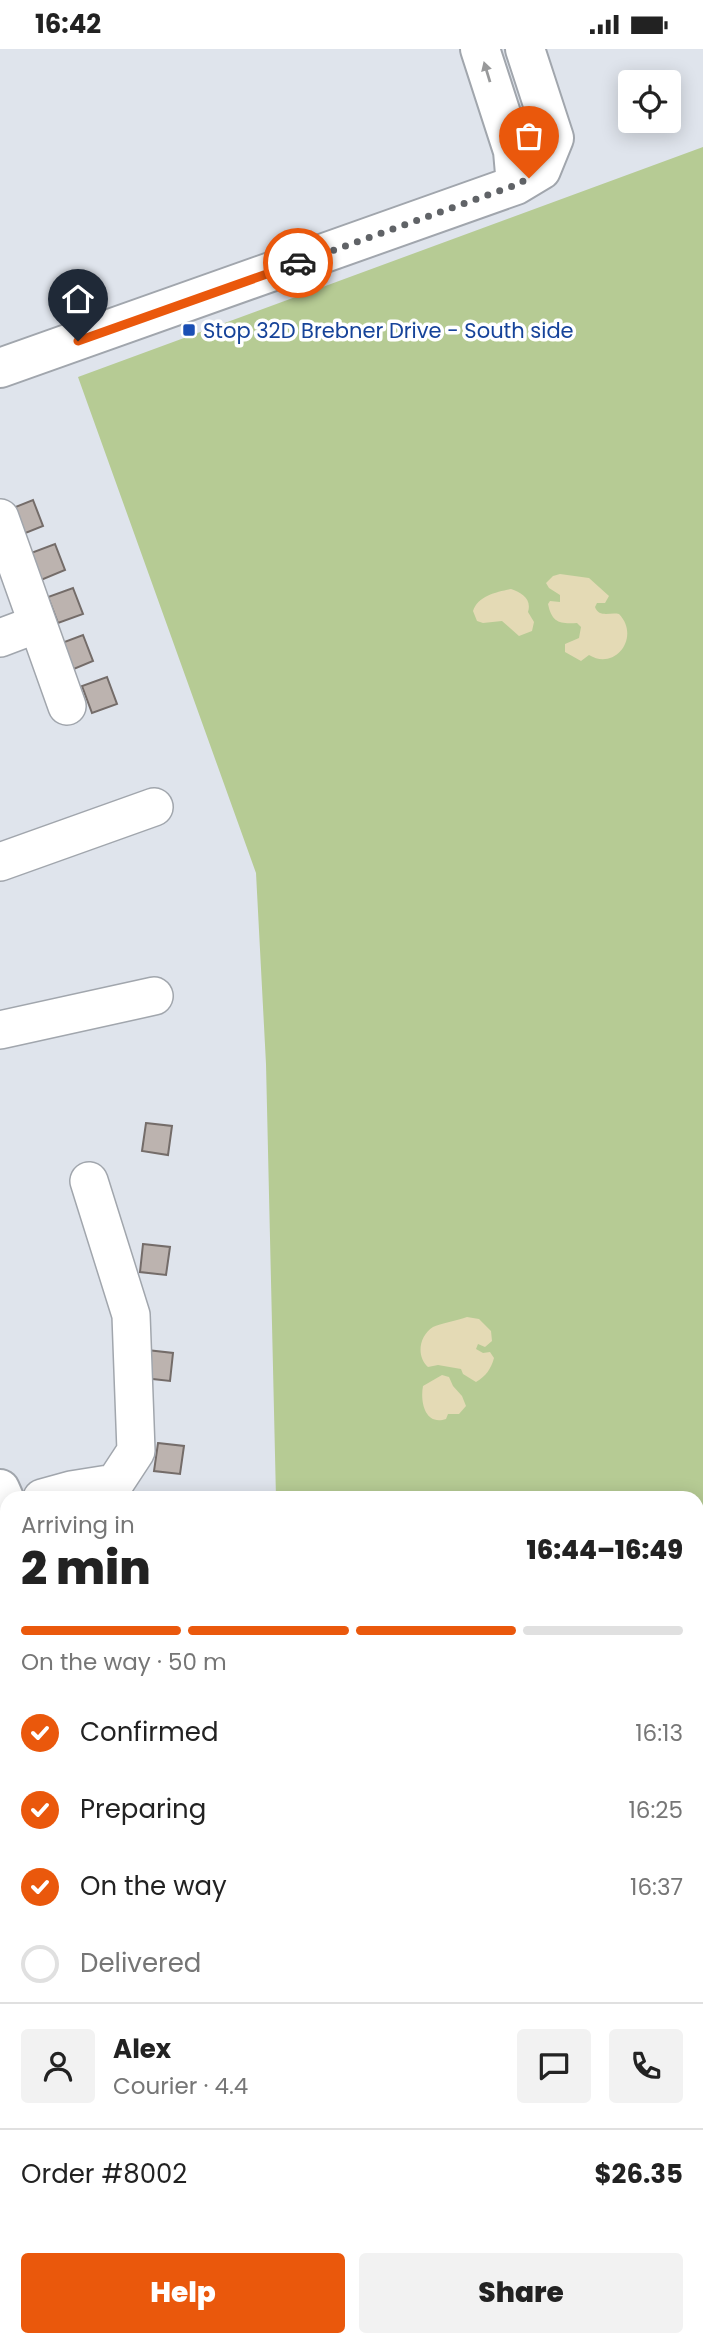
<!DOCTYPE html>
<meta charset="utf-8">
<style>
body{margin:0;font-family:Poppins,sans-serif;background:#f2f2f2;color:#222;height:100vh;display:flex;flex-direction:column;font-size:26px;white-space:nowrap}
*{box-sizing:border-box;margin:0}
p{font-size:23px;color:#767676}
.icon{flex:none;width:38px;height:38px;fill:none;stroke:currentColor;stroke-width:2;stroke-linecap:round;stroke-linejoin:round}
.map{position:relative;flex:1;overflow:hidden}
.details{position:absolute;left:0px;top:1442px;width:704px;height:856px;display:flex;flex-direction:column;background:#fff;border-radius:21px 21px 0 0;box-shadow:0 4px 18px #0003}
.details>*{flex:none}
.tools{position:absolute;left:618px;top:21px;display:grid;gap:14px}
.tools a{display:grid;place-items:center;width:63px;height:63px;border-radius:7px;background:#fff;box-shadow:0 4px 18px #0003;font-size:35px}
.pin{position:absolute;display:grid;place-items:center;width:60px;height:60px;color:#fff;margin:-72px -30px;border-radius:50% 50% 50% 0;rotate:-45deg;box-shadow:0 0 7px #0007}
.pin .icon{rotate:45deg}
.courier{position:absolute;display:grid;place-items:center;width:70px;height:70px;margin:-35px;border:5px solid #ea580c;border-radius:50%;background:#fff;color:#222;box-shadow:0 2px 9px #0007}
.overview em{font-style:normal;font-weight:800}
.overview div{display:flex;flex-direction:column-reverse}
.overview{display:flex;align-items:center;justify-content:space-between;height:119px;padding:0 21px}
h1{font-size:46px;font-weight:800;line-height:52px}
.bar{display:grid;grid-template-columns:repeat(4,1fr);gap:10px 7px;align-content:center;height:84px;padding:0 21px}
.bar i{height:9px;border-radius:5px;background:#e0e0e0}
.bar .on{background:#ea580c}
.bar p{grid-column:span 4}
.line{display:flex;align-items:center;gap:18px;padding:0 21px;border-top:2px solid #e0e0e0}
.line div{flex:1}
.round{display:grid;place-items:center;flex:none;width:74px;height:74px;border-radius:7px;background:#f2f2f2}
ol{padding:0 21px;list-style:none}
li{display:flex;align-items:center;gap:21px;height:77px}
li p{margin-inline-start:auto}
li .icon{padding:7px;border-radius:50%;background:#ea580c;color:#fff;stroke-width:4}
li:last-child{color:#767676}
li i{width:38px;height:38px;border:4px solid #e0e0e0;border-radius:50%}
.button{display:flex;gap:14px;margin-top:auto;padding:14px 21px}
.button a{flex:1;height:80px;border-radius:7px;background:#ea580c;color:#fff;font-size:28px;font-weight:800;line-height:80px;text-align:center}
.button a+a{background:#f2f2f2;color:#222}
.status{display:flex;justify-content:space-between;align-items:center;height:49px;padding:0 35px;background:#fff;direction:ltr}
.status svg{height:19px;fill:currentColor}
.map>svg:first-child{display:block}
.green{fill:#b6cb94}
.sand{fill:#e4dab5}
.building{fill:#bcb3af;stroke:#746c69;stroke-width:2}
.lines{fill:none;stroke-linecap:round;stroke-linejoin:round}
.minor-casing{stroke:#a1a6ad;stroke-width:40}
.tertiary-casing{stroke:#a1a6ad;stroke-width:42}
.minor{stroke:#fff;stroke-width:37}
.tertiary{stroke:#fff;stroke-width:38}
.oneway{fill:#98999a}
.done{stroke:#606367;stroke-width:7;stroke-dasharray:0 12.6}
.route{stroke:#ea580c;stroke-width:9}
.transit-dot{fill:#1a4fb4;stroke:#fff;stroke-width:2.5}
.labels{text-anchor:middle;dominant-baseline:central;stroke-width:7;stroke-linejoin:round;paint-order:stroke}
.transit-label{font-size:21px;fill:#164399;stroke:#fff;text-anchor:start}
</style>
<div class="status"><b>16:42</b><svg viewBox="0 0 49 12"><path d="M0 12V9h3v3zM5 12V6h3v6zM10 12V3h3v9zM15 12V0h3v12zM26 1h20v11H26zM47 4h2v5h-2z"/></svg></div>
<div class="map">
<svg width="703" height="2297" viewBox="0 0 703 2297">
<rect width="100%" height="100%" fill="#dfe4ec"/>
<path class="green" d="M703 98V2289L696 2279V1449H276L266 1015 256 824 78 328Z"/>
<path class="sand" d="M560 525 589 529 609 547 605 554H597L595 558C599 569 610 563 619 565 641 588 615 622 589 606L581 612 565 603V595L579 589 581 578 577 574C560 575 552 574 548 555L550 552 560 553V546L549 539 546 534 553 527Z
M511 540C522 544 532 550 528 563L534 573 532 582 519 587 502 572 483 574 477 572 473 562C478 547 496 543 511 540Z
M467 1268 479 1270 491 1282 492 1292 485 1298 478 1295 476 1300 483 1304 490 1303 494 1309C491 1320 486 1327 476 1333L463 1325 461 1320 438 1316 428 1318C416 1307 419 1287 433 1278 440 1275 458 1271 467 1268Z
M442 1326 449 1328 453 1337 462 1347 466 1357 459 1365H448L446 1370C425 1377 420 1353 423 1337Z"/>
<path class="building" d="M33 451 43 477 18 487 8 461Z
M55 495 65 521 41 531 31 504Z
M73 539 83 565 58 574 48 548Z
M83 586 93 612 69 622 59 595Z
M107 628 117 655 92 664 82 637Z
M146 1074 172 1077 168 1106 142 1102Z
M143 1195 170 1198 166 1226 140 1223Z
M147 1301 173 1304 170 1332 144 1329Z
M158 1394 184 1397 180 1425 154 1422Z
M0 1672 7 1688V1725L0 1728Z
M7 1742V1789L0 1792V1745Z
M7 1827V1931L0 1934V1830Z
M7 1940V1990L0 1992V1942Z
M7 1990V2043L0 2045V1992Z
M7 2051V2077L0 2053Z
M47 2291H124L91 2297H48Z
M395 2291H426L427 2297H395Z
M575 2291H681L683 2293 677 2297H571L569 2294Z"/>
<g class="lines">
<defs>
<path id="minor" d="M0 469 67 657
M0 589 37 575
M0 813 154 758
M0 981 154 947
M42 1449 71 1441 115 1434 136 1402 131 1266 89 1132
M523 2291 527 2297
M469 2297 473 2291"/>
<path id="tertiary" d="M480 0 513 102 516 136
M0 319 516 136 541 121 554 89 525 0
M0 1440 7 1456
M274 2291 275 2297"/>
</defs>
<use href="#minor" class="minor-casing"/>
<use href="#tertiary" class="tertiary-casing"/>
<use href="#minor" class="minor"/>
<use href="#tertiary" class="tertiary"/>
</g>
<defs><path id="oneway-solid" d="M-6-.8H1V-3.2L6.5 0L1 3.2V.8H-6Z" transform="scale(1.75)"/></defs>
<use class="oneway" href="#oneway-solid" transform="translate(487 23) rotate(-107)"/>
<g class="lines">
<path class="done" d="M298 214 516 136 529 129"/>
<path class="route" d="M78 292 298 214"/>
</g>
<rect class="transit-dot" x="182" y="274" width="14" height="14" rx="3.5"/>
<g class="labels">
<g class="transit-label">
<text x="203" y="281">Stop 32D Brebner Drive - South side</text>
</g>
</g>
</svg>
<div class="tools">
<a><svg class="icon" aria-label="locate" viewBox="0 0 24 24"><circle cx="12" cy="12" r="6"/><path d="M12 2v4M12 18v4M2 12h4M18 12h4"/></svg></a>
</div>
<div class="pin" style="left:529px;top:129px;background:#ea580c"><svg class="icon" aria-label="bag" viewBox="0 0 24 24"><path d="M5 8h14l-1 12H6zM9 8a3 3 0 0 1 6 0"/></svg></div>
<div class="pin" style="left:78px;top:292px;background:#1f2937"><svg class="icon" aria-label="home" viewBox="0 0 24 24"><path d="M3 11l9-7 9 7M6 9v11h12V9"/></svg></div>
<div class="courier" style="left:298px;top:214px"><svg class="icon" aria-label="car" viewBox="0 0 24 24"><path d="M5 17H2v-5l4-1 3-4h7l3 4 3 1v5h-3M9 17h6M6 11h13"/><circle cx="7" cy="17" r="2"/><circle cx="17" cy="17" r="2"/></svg></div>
<section class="details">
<div class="overview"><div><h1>2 min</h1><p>Arriving in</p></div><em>16:44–16:49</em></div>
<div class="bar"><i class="on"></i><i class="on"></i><i class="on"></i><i></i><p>On the way · 50 m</p></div>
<ol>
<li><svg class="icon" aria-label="check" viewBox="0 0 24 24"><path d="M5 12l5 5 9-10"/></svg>Confirmed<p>16:13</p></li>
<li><svg class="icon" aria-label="check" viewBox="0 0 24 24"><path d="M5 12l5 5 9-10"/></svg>Preparing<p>16:25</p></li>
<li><svg class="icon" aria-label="check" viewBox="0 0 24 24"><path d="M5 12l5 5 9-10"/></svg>On the way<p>16:37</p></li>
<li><i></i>Delivered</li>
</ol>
<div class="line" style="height:126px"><a class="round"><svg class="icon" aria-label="person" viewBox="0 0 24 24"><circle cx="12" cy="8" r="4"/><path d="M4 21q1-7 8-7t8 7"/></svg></a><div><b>Alex</b><p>Courier · 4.4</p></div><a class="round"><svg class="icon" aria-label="chat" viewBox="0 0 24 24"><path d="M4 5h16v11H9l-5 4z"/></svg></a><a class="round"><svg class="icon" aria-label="phone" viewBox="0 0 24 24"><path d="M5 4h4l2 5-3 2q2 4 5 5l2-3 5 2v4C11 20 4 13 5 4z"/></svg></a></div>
<div class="line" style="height:91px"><div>Order #8002</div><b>$26.35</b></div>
<div class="button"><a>Help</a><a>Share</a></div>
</section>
</div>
